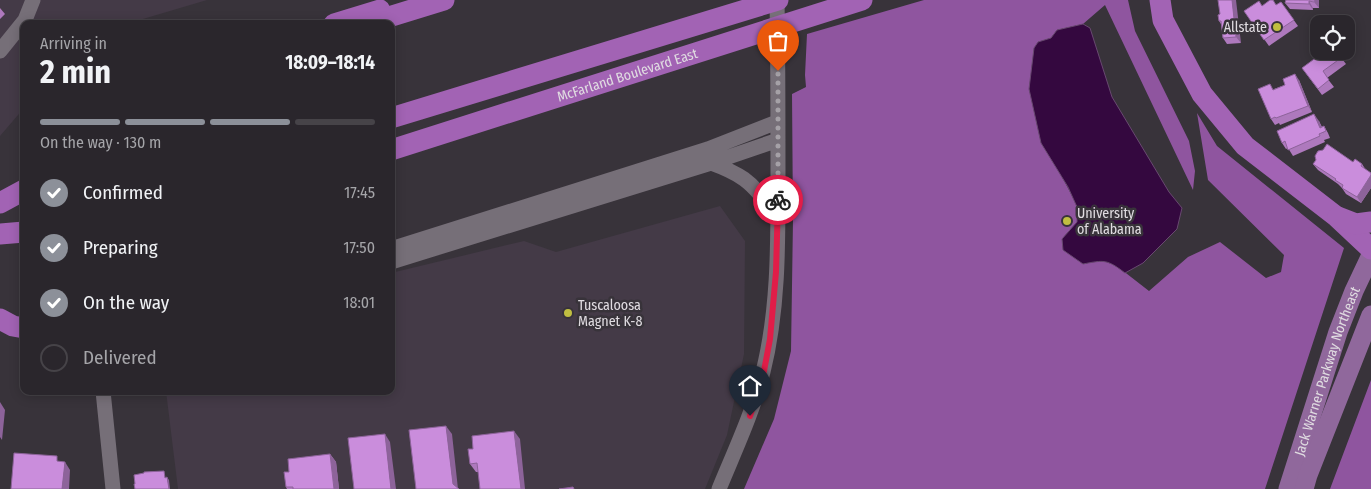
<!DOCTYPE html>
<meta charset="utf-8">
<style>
body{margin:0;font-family:"Fira Sans Condensed",sans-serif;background:#322e34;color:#f1f3f6;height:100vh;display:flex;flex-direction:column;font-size:19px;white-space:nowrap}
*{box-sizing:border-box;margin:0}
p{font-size:16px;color:#a5a5a9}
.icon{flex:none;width:28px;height:28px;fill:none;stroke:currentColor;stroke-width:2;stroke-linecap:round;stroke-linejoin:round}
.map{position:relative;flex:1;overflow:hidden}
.drawer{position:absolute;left:20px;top:20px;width:375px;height:375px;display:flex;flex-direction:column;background:#2a262c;border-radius:10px;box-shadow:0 2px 12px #0003,0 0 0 1px #464348}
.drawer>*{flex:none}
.tools{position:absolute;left:1310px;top:15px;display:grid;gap:10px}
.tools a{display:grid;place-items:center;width:45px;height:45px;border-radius:10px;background:#2a262c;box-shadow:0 2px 12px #0003,0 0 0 1px #464348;font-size:25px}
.pin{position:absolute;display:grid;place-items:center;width:42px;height:42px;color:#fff;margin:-51px -21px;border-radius:50% 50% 50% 0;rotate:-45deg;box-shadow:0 0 5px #0007}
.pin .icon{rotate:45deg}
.courier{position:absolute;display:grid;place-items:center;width:50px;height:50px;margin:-25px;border:4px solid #e11d48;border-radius:50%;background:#fff;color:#222;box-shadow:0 1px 6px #0007}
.overview em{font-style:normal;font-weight:700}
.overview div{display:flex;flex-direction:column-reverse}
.overview{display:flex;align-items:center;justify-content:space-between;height:85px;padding:0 20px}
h1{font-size:32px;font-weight:700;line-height:38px}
.bar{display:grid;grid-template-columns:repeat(4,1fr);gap:8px 5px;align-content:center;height:60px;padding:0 20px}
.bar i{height:6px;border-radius:4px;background:#464348}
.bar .active{background:#8c9099}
.bar p{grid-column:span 4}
ol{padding:0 20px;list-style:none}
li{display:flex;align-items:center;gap:15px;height:55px}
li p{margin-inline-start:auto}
li .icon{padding:5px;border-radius:50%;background:#8c9099;color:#fff;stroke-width:4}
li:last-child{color:#a5a5a9}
li i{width:28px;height:28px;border:2px solid #464348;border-radius:50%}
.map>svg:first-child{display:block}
.built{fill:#443a47}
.forest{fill:#8f559f}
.water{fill:#34083f;stroke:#684870}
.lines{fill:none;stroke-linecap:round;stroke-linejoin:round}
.minor{stroke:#766f78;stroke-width:15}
.major{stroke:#90689c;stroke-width:19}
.highway{stroke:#a263b4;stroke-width:21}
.wall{fill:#ae79bd}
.shaded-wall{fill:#8d639a}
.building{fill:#ca8ddc;stroke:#8d639a}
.done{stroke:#a5a1a7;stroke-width:5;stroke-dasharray:0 9}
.route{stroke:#e11d48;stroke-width:6}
.poi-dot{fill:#c0be41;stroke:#38333a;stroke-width:2}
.labels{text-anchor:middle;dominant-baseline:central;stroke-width:5;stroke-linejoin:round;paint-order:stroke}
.poi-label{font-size:14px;fill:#e0dce1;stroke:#38333a;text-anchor:start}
.street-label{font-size:14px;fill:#e0dce1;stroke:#38333a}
</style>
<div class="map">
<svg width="1371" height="489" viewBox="0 0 1371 489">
<rect width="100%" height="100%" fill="#38333a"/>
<path class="built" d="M0 0H207L126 24H24V108L0 136Z
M720 206 745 241 744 354 727 435 705 489H178L166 391H391V273L524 241 556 252Z"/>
<path class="forest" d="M924 0H1128L1135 31 1189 141 1195 171 1193 190 1105 5 1083 24 1057 30 1051 38 1038 42 1061 175 1078 207 1077 222 1062 239 1083 264 1102 260 1113 263 1149 291 1188 257 1220 242 1266 278 1281 272 1284 255 1208 180 1197 113 1217 146 1344 248 1265 489H744L774 419 791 351 793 220 792 94 806 87 805 75 807 34Z
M1371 380V489H1330Z"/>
<path class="water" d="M1083 24 1090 28 1112 97 1169 192 1182 208 1177 229 1143 263 1125 273C1107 259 1104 260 1083 264L1063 250 1062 239 1077 222V207L1068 187 1041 143 1029 89 1034 48 1038 42 1051 38 1057 30Z"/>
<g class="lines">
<path class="minor" d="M0 51 25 20 33 0
M711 163C722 167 734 172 744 179 758 189 768 205 778 219
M391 249 708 149 777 122
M391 262 711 163 778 140
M103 391 113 489
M719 489C735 450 753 412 763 372 779 308 778 240 778 175 778 117 778 58 777 0"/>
<g class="major">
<path id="s1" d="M1288 489 1338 332 1354 291 1371 255"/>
<path d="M1304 489 1308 475 1371 315"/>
</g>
<g class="highway">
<path d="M1160 0 1163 20 1202 94 1245 146 1337 217 1371 249"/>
<path d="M334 24 380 10"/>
<path d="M366 24 444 0"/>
<path d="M391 118 778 0"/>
<path id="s2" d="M391 150 862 0"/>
<path d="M0 203 24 190"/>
<path d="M1338 217 1356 224 1371 222"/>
<path d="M0 234 24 232"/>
<path d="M0 319 13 326 24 328"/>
</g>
</g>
<path class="wall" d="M1218 0 1241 43 1227 44 1223 38 1221 24 1219 21 1220 14Z
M1286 0H1319V8H1313V10L1290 9 1285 3Z
M1281 2 1298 26 1269 46 1244 11 1262 6 1276 5Z
M0 8 5 14 0 19Z
M1336 51 1346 64 1327 78 1334 87 1322 95 1302 68Z
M1299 80 1312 112 1280 125 1279 123 1275 125 1271 119 1274 89Z
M1319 121 1322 127 1324 126 1328 133 1330 138 1324 140 1325 142 1293 156 1288 148 1286 149 1282 143Z
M1353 162 1362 164 1366 170 1371 173V188L1361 203 1346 194 1342 188 1338 184 1318 170 1313 164Z
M520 439 478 472H476L470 464 473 449Z
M330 454 336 462 339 489H287L286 487 289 472Z"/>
<path class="shaded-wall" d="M1232 0H1236L1241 43 1236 37Z
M1315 0H1319V8L1314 2Z
M1309 1 1313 8V10L1309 4Z
M1295 74 1299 80 1312 112 1308 106Z
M1314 114 1319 121 1324 134 1320 128Z
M1371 175V188L1361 203 1357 197Z
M0 402 5 410 2 440 0 437Z
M446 426 452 434 458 489 453 484Z
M514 431 520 439 525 489H521Z
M385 434 390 442 396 489H391Z
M330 454 336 462 339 489H334Z
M65 462 70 470 69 489H62Z
M167 477 169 480 170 489H169Z"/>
<path class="building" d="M1218 0H1232L1236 37 1223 38 1221 21H1219L1218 15 1220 14Z
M1270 0H1273L1276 5 1281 2 1294 20 1264 40 1244 11 1259 1 1262 6Z
M1286 0H1315L1314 2 1309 1V4L1285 3Z
M1325 51H1336L1341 58 1323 71 1329 80 1318 89 1302 68Z
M1295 74 1308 106 1276 118 1275 117 1271 119 1258 89 1270 84 1273 90 1285 85 1283 79Z
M1314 114 1320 128 1324 126 1326 131 1319 134 1320 136 1288 150 1285 141 1282 143 1277 131Z
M1327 144 1353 162 1355 159 1362 164 1361 166 1371 173V175L1357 197 1342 188 1343 185 1335 180 1336 179 1313 164 1316 160 1315 156 1318 151 1323 150Z
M446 426 453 484 459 489H416L409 430Z
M514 431 521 489H480L477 463 470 464 468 449H473L472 436Z
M385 434 391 489H354L348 438Z
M14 453 57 456V461L65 462 62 489H11Z
M330 454 334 489H293V487H286L284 472H289L288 459Z
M164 471 165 478 167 477 169 489H135L134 484H135L134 475 144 473V472Z
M573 487 574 489H559Z"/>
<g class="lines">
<path class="done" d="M778 200V71"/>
<path class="route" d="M750 416 764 371 770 339 776 272 778 200"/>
</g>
<g class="poi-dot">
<circle cx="1277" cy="27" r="5"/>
<circle cx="1067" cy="221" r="5"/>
<circle cx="568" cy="313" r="5"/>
</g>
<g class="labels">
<g class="poi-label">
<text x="1267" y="27" text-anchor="end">Allstate</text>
<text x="1077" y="213">University<tspan x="1077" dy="16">of Alabama</tspan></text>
<text x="578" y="305">Tuscaloosa<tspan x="578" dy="16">Magnet K-8</tspan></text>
</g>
<g class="street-label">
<text stroke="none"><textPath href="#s2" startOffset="248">McFarland Boulevard East</textPath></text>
<text stroke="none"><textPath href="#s1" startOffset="124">Jack Warner Parkway Northeast</textPath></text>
</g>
</g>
</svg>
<div class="tools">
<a><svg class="icon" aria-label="locate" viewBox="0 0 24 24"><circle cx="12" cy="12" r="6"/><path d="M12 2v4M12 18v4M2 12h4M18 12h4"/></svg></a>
</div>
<div class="pin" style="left:778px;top:71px;background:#ea580c"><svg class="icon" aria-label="bag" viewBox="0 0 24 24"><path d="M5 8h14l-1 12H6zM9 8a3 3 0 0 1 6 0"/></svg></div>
<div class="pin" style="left:750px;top:416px;background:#1f2937"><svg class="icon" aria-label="home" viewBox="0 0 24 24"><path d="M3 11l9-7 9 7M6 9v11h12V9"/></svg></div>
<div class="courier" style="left:778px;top:200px"><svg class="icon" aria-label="bike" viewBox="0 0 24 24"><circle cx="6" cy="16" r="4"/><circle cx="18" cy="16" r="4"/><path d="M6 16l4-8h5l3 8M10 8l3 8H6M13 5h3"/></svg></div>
<section class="drawer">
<div class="overview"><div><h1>2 min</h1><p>Arriving in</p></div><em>18:09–18:14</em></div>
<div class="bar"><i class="active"></i><i class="active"></i><i class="active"></i><i></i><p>On the way · 130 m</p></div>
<ol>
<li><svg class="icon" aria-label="check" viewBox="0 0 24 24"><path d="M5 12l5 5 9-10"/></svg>Confirmed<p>17:45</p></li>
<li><svg class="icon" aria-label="check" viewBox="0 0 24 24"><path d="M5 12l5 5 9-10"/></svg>Preparing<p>17:50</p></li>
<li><svg class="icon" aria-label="check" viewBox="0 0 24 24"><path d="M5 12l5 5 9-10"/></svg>On the way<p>18:01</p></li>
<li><i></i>Delivered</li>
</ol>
</section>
</div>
